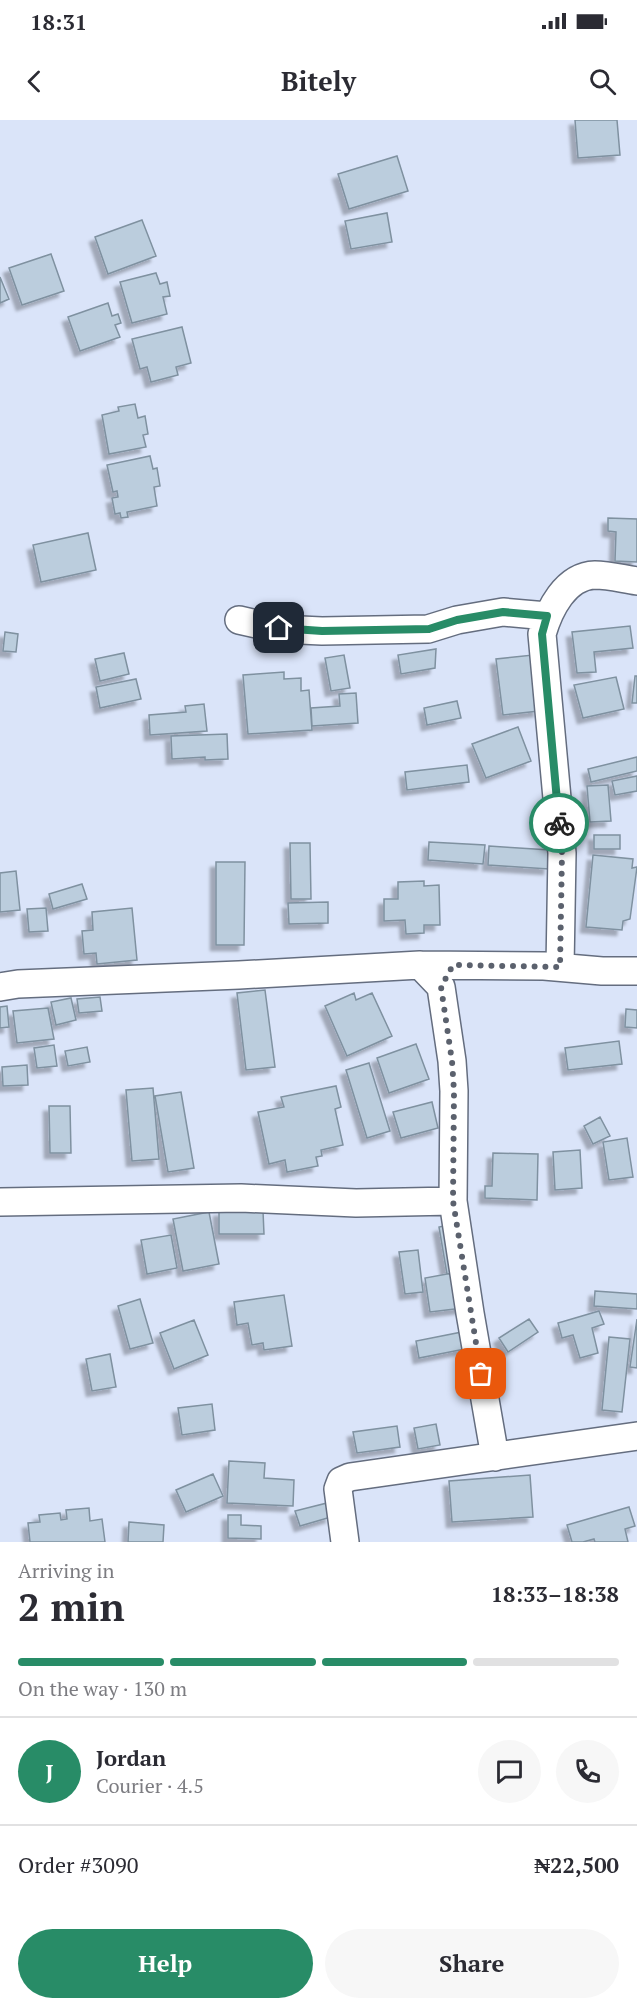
<!DOCTYPE html>
<meta charset="utf-8">
<style>
body{margin:0;font-family:"PT Serif",serif;background:#f7f7f7;color:#2b2b33;height:100vh;display:flex;flex-direction:column;font-size:22px;white-space:nowrap}
*{box-sizing:border-box;margin:0}
p{font-size:20px;color:#7c7c81}
.icon{flex:none;width:33px;height:33px;fill:none;stroke:currentColor;stroke-width:2;stroke-linecap:round;stroke-linejoin:round}
.map{position:relative;height:1422px;overflow:hidden}
.sheet{display:flex;flex-direction:column;background:#fff;flex:1}
.sheet>*{flex:none}
.pin{position:absolute;display:grid;place-items:center;width:51px;height:51px;color:#fff;margin:-26px;border-radius:12px;box-shadow:0 3px 9px #0006}
.courier{position:absolute;display:grid;place-items:center;width:60px;height:60px;margin:-30px;border:4px solid #288c67;border-radius:50%;background:#fff;color:#222;box-shadow:0 2px 8px #0007}
.overview em{font-style:normal;font-weight:700}
.overview div{display:flex;flex-direction:column-reverse}
.overview{display:flex;align-items:center;justify-content:space-between;height:102px;padding:0 18px}
h1{font-size:39px;font-weight:700;line-height:45px}
.bar{display:grid;grid-template-columns:repeat(4,1fr);gap:9px 6px;align-content:center;height:72px;padding:0 18px}
.bar i{height:8px;border-radius:4px;background:#e1e1e2}
.bar .selected{background:#288c67}
.bar p{grid-column:span 4}
.line{display:flex;align-items:center;gap:15px;padding:0 18px;border-top:2px solid #e1e1e2}
.line div{flex:1}
.round{display:grid;place-items:center;flex:none;width:63px;height:63px;border-radius:32px;background:#f7f7f7}
.action{display:flex;gap:12px;margin-top:auto;padding:12px 18px}
.action a{flex:1;height:69px;border-radius:36px;background:#288c67;color:#fff;font-size:24px;font-weight:700;line-height:69px;text-align:center}
.action a+a{background:#f7f7f7;color:#2b2b33}
.status{display:flex;justify-content:space-between;align-items:center;height:42px;padding:0 30px;background:#fff;direction:ltr}
.status svg{height:16px;fill:currentColor}
header{display:flex;justify-content:space-between;align-items:center;height:78px;padding:0 18px;background:#fff;font-size:27px;font-weight:700}
.map>svg:first-child{display:block}
.building{fill:#bbcddd;stroke:#7f91a0;stroke-width:1.5;filter:url(#shadow)}
.lines{fill:none;stroke-linecap:round;stroke-linejoin:round}
.street-casing{stroke:#646d7f;stroke-width:30}
.street{stroke:#fff;stroke-width:27}
.done{stroke:#5b616d;stroke-width:6;stroke-dasharray:0 10.8}
.route{stroke:#288c67;stroke-width:8}
</style>
<div class="status"><b>18:31</b><svg viewBox="0 0 49 12"><path d="M0 12V9h3v3zM5 12V6h3v6zM10 12V3h3v9zM15 12V0h3v12zM26 1h20v11H26zM47 4h2v5h-2z"/></svg></div>
<header><svg class="icon" aria-label="back" viewBox="0 0 24 24"><path d="M15 5l-7 7 7 7"/></svg>Bitely<svg class="icon" aria-label="search" viewBox="0 0 24 24"><circle cx="10" cy="10" r="6"/><path d="M15 15l6 6"/></svg></header>
<div class="map">
<svg width="637" height="1422" viewBox="0 0 637 1422">
<defs>
<filter id="shadow"><feDropShadow dx="-5.5" dy="5.5" stdDeviation="1.5" flood-color="#0004"/></filter>
</defs>
<rect width="100%" height="100%" fill="#dae4f9"/>
<path class="building" d="M575 0H617L620 35 578 38Z
M397 36 408 71 349 89 338 54Z
M387 93 392 122 351 129 345 101Z
M142 100 156 136 108 154 95 117Z
M51 134 64 171 22 185 9 148Z
M156 153 160 164 167 162 170 176 163 177 167 194 132 203 120 162Z
M0 157 9 179 0 183Z
M108 183 112 196 118 194 121 203 115 205 120 217 80 231 68 197Z
M182 207 191 243 176 247 178 255 151 262 147 247 140 249 132 219Z
M135 284 138 298 145 296 148 314 143 315 146 327 109 334 102 295 119 291 118 287Z
M150 336 153 349 157 348 160 366 154 367 157 386 127 392 128 397 121 398 120 393 115 394 112 378 118 377 117 371 113 372 107 345Z
M608 398 637 399V442L615 441 616 412 608 411Z
M88 413 96 450 41 462 33 425Z
M630 506 633 528 594 532 596 552 577 553 572 512Z
M5 512 18 514 16 532 3 531Z
M436 529 435 548 401 554 398 535Z
M124 533 129 554 100 561 95 539Z
M344 535 350 568 331 571 325 538Z
M533 535 539 591 503 595 496 539Z
M284 552V559L301 558V571L309 570 312 610 248 614 243 555Z
M635 556H637V583H632Z
M616 557 624 589 583 598 574 565Z
M136 559 141 579 100 588 96 567Z
M356 573 358 603 312 606 311 588 340 586 339 574Z
M457 581 461 598 427 605 424 588Z
M204 584 207 611 150 615 149 595 186 592 185 586Z
M518 607 531 641 486 658 472 624Z
M227 614 228 639 205 640V637L172 639 171 616Z
M637 637V651L591 662 588 649Z
M467 645 469 662 407 670 405 652Z
M637 656V671L615 675 612 661Z
M608 665 611 701 590 702 587 666Z
M594 715H620V729H594Z
M429 722 485 725 483 744 428 740Z
M290 723H310L311 779H291Z
M489 726 550 730 549 749 488 745Z
M593 735 633 739 632 748 637 747 630 799 623 801 622 810 586 807Z
M216 742H245L244 825H216Z
M16 751 20 790 0 792V753Z
M424 761V766L439 765 440 805H424V813L406 814 405 800 384 801V779H398V762Z
M82 764 87 779 53 789 49 774Z
M328 782V803L289 804 288 783Z
M46 788 48 811 29 812 27 789Z
M132 788 137 840 97 844 96 833 84 834 82 811 93 810 92 792Z
M265 870 275 947 246 950 237 873Z
M354 873 356 880 372 873 392 916 347 936 325 886Z
M100 877 102 891 79 893 77 879Z
M71 878 76 900 56 905 51 882Z
M7 886 9 907 0 908V887Z
M48 888 54 919 17 923 13 891Z
M626 889 637 890V908L625 907Z
M619 921 622 944 568 950 565 928Z
M416 924 429 959 389 973 377 938Z
M54 925 57 946 37 948 34 928Z
M87 927 90 942 68 946 65 931Z
M369 943 390 1011 367 1018 346 950Z
M27 945 28 965 3 966 2 947Z
M336 966 341 987 335 989 343 1025 321 1030 322 1036 316 1037 318 1046 287 1052 285 1040 269 1044 258 992 284 987 281 977Z
M153 968 159 1039 132 1041 126 970Z
M181 972 194 1048 168 1052 155 976Z
M432 982 438 1008 401 1018 393 992Z
M49 986H70L71 1033H50Z
M600 997 610 1016 593 1024 584 1006Z
M627 1018 633 1057 609 1060 603 1022Z
M580 1030 582 1068 555 1070 553 1032Z
M493 1033 538 1034 537 1080 485 1078V1066H492Z
M219 1091H263L264 1114H219Z
M209 1092 219 1144 183 1151 173 1099Z
M453 1104 461 1152 447 1154 439 1107Z
M171 1115 177 1148 147 1154 141 1120Z
M418 1130 423 1172 405 1174 399 1132Z
M447 1154H458L463 1188 430 1192 425 1158Z
M595 1171 637 1174V1189L594 1186Z
M284 1175 292 1226 264 1230 263 1223 252 1225 248 1203 237 1205 234 1182Z
M140 1179 153 1223 130 1229 118 1186Z
M599 1191 604 1204 592 1208 598 1233 580 1238 573 1215 562 1218 558 1203Z
M529 1199 538 1212 508 1232 499 1218Z
M637 1199V1248L630 1247Z
M194 1200 208 1235 174 1249 160 1213Z
M467 1211 470 1228 419 1238 416 1221Z
M609 1217 630 1219 622 1292 602 1290Z
M110 1234 116 1267 92 1271 86 1239Z
M212 1284 215 1310 182 1315 178 1288Z
M436 1304 440 1325 418 1329 414 1308Z
M397 1306 400 1327 357 1333 353 1312Z
M229 1341 265 1343 264 1358 294 1360 293 1386 227 1383Z
M213 1354 223 1376 186 1392 176 1370Z
M530 1355 533 1397 452 1402 449 1361Z
M327 1383 331 1397 300 1406 295 1391Z
M629 1387 635 1406 625 1409 628 1422H595L594 1419 583 1422H572L567 1405Z
M89 1388 90 1401 102 1399 105 1422H30L28 1403 40 1402 39 1395 60 1393 61 1400 67 1399 66 1390Z
M228 1395H241V1405L261 1406V1419L228 1418Z
M129 1402 164 1405 163 1422H128Z"/>
<g class="lines">
<defs>
<path id="street" d="M239 500 279 509 322 511 428 509 457 500 503 492 547 496
M560 847 562 733 542 514C549 490 565 456 595 455 609 455 623 459 637 461
M0 867 18 864 239 855 420 845 544 846 602 851H637
M453 1081 470 1193 495 1337
M0 1082 241 1078 356 1083 453 1081 454 971 452 941 441 867 420 845
M345 1422 338 1369 341 1361 350 1357 637 1316"/>
</defs>
<use href="#street" class="street-casing"/>
<use href="#street" class="street"/>
</g>
<g class="lines">
<path class="done" d="M481 1254 453 1081 454 971 452 941 441 867 453 845 560 847 562 733 559 703"/>
<path class="route" d="M279 508 322 511 429 509 457 500 503 492 547 496 542 514 559 703"/>
</g>
</svg>
<div class="pin" style="left:481px;top:1254px;background:#ea580c"><svg class="icon" aria-label="bag" viewBox="0 0 24 24"><path d="M5 8h14l-1 12H6zM9 8a3 3 0 0 1 6 0"/></svg></div>
<div class="pin" style="left:279px;top:508px;background:#1f2937"><svg class="icon" aria-label="home" viewBox="0 0 24 24"><path d="M3 11l9-7 9 7M6 9v11h12V9"/></svg></div>
<div class="courier" style="left:559px;top:703px"><svg class="icon" aria-label="bike" viewBox="0 0 24 24"><circle cx="6" cy="16" r="4"/><circle cx="18" cy="16" r="4"/><path d="M6 16l4-8h5l3 8M10 8l3 8H6M13 5h3"/></svg></div>
</div>
<section class="sheet">
<div class="overview"><div><h1>2 min</h1><p>Arriving in</p></div><em>18:33–18:38</em></div>
<div class="bar"><i class="selected"></i><i class="selected"></i><i class="selected"></i><i></i><p>On the way · 130 m</p></div>
<div class="line" style="height:108px"><b class="round" style="background:#288c67;color:#fff">J</b><div><b>Jordan</b><p>Courier · 4.5</p></div><a class="round"><svg class="icon" aria-label="chat" viewBox="0 0 24 24"><path d="M4 5h16v11H9l-5 4z"/></svg></a><a class="round"><svg class="icon" aria-label="phone" viewBox="0 0 24 24"><path d="M5 4h4l2 5-3 2q2 4 5 5l2-3 5 2v4C11 20 4 13 5 4z"/></svg></a></div>
<div class="line" style="height:78px"><div>Order #3090</div><b>₦22,500</b></div>
<div class="action"><a>Help</a><a>Share</a></div>
</section>
